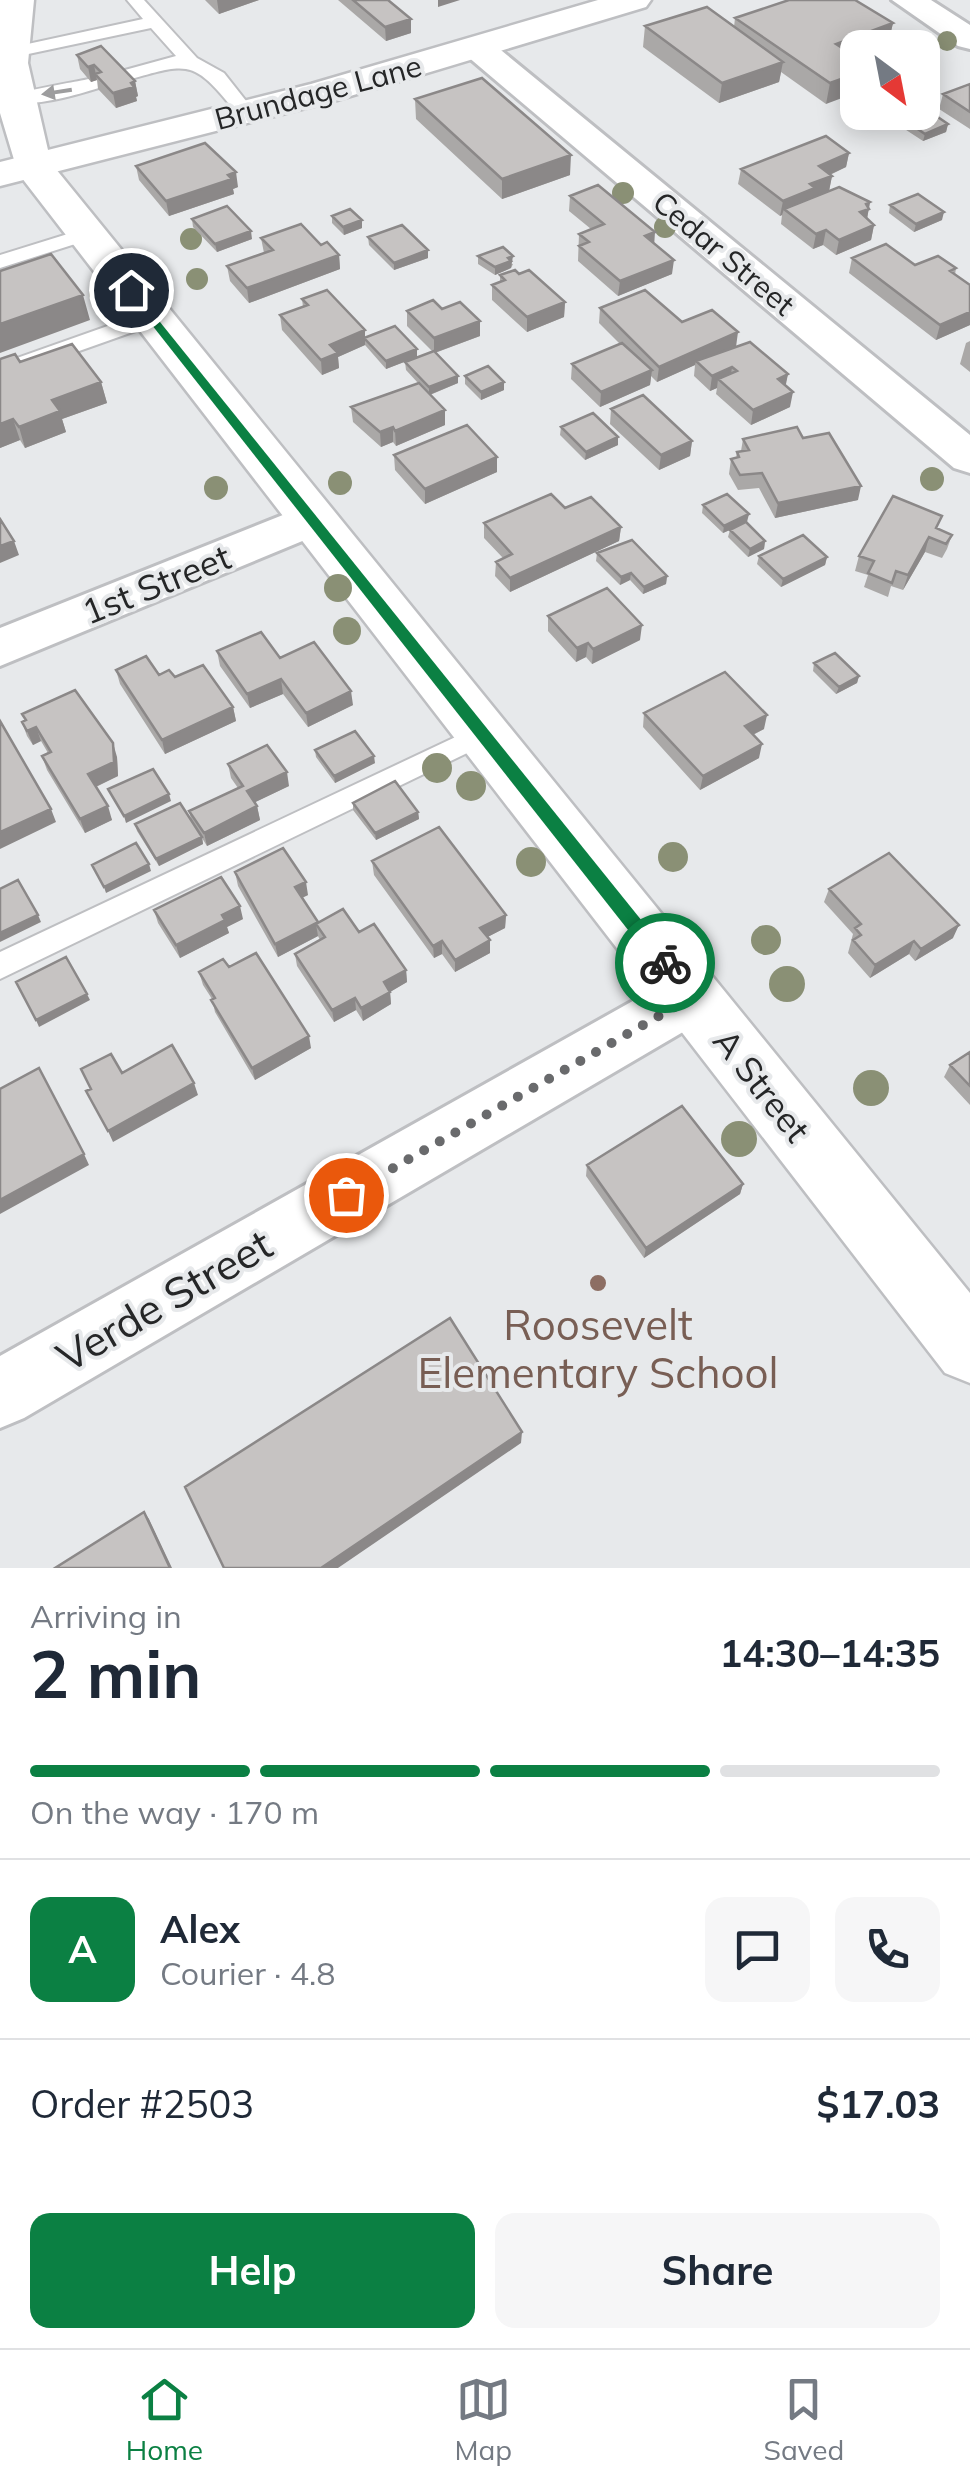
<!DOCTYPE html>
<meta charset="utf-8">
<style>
body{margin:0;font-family:Mulish,sans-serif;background:#f6f6f7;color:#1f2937;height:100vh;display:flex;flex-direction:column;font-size:38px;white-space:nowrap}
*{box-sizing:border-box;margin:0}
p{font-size:32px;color:#747a83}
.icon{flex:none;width:55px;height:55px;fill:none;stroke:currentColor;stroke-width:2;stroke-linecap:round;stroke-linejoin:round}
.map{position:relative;height:1568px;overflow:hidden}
.panel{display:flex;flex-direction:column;background:#fff;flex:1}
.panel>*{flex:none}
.needle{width:65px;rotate:148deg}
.controls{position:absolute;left:840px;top:30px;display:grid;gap:20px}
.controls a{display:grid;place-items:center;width:100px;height:100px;border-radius:20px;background:#fff;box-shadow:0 5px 25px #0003;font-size:50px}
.pin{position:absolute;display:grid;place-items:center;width:85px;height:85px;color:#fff;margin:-42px;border:5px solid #fff;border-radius:50%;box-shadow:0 2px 10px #0007}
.courier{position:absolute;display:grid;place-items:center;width:100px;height:100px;margin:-50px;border:8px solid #0b8043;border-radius:50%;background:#fff;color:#222;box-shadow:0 2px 12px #0007}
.summary em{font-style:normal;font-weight:700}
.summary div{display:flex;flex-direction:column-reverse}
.summary{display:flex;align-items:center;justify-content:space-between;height:170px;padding:0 30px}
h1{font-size:65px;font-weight:700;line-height:75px}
.bar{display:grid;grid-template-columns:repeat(4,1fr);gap:15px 10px;align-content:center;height:120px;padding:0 30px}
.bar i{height:12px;border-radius:8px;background:#e0e1e3}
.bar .selected{background:#0b8043}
.bar p{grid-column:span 4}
.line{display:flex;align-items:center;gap:25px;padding:0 30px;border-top:2px solid #e0e1e3}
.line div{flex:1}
.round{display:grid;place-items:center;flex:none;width:105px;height:105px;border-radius:20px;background:#f6f6f7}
.button{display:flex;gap:20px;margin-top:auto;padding:20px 30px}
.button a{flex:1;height:115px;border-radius:20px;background:#0b8043;color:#fff;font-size:40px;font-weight:700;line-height:115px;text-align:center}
.button a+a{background:#f6f6f7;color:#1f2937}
.tab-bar{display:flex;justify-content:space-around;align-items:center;height:140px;border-top:2px solid #e0e1e3;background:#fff;font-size:28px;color:#747a83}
.tab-bar a{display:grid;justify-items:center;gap:5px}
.tab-bar .selected{color:#0b8043}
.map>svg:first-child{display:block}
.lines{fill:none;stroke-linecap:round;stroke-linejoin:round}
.service-casing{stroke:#bebfc2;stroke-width:4}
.minor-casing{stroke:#bebfc2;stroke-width:6}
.tertiary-casing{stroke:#bebfc2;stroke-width:5}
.secondary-casing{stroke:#bebfc2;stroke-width:5}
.service{fill:#fff;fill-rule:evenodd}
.minor{fill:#fff;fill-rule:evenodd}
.tertiary{fill:#fff;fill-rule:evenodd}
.secondary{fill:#fff;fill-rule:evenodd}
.tree{fill:#8a9075}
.wall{fill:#aaa8a7}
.shaded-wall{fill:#8b8888}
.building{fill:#c6c3c2;stroke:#8b8888;stroke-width:2.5}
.oneway{fill:#9d9d9e}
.route{fill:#0b8043}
.done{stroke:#696a6c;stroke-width:10;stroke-dasharray:0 18}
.education-dot{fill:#8d6e63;stroke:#e7e9eb;stroke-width:4}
.labels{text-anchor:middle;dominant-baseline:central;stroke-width:8;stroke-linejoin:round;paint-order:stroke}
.far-street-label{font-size:30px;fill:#252627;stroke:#e7e9eb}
.street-label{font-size:35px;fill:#252627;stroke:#e7e9eb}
.near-street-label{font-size:42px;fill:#252627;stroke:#e7e9eb}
.near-education-label{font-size:42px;fill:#785e54;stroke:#e7e9eb}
</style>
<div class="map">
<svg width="970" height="1568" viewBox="0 0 970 1568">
<rect width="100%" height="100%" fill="#e7e9eb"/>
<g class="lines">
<defs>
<path id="service" d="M127 0H144L197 58 224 73 254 111 252 115H238C191 55 188 64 120 82L114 81V73L176 56 151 28 0 60V50L143 19Z
M99 77 108 82 105 86C83 93 24 112 5 98 13 92 81 81 99 77Z
M87 228 94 230V238L0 268V255Z
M153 310 161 312 164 317 161 322 0 379V364Z
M483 724 492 727 496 734 492 741 0 979V952Z"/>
<path id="minor" d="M892 0H931L970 25V49L958 46Z
M479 39 491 42 970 435V473L954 468 467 56 462 49 467 42Z
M313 503 329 508 336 519 329 530 0 666V628Z
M692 971 712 979 721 997 712 1015 24 1418 0 1428V1356L672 979Z"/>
<path id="tertiary" d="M0 0H34L28 63 51 163 970 1293V1383L945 1373 18 173 0 113Z"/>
<path id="secondary" d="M598 0H651L646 7 337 100 0 186V162L311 84Z"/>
</defs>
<use href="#service" class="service-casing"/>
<use href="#minor" class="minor-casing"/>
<use href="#tertiary" class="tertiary-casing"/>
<use href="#secondary" class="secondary-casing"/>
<use href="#service" class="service"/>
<use href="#minor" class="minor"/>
<use href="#tertiary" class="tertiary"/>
<use href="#secondary" class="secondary"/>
</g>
<g class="tree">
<circle cx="947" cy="41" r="10"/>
<circle cx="623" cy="193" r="11"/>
<circle cx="665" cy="227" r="11"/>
<circle cx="191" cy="239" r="11"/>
<circle cx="197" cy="279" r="11"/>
<circle cx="100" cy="293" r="11"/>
<circle cx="932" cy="479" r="12"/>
<circle cx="340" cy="483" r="12"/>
<circle cx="216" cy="488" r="12"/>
<circle cx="338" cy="588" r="14"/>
<circle cx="347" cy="631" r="14"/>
<circle cx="437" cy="768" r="15"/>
<circle cx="471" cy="786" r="15"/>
<circle cx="673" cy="857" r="15"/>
<circle cx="531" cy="862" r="15"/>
<circle cx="766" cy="940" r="15"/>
<circle cx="787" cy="984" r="18"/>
<circle cx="871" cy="1088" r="18"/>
<circle cx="739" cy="1139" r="18"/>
</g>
<path class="wall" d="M205 0H259L219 14Z
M338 0H388L411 19V33L386 41Z
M735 18 893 23 888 44 878 48H858V55L854 56 826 104 781 72 779 82 719 103 643 47 645 26 734 27Z
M77 55 135 81 138 96 136 97 137 101 116 108 98 89 97 80 91 82 80 69Z
M970 84V129L939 109 943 94Z
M415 99 570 175 502 199 416 119Z
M902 118 948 124 946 132 923 141 900 126Z
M849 153 846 167 830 175 832 176 829 191 870 202 867 219 874 225 871 240 836 255 823 245 813 249 781 224 782 215 780 216 738 184 741 169Z
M136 166 238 187 233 189 234 194 169 216 139 180Z
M570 196 654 243 672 274 618 296 578 261 579 234 591 229 569 211Z
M890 205 942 220 914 232 889 213Z
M332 216 362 220V228L344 235 332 223Z
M192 219 252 239 217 252 193 227Z
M368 237 428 258 394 270 369 245Z
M261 238 321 245 339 255 340 269 249 303 230 281 227 266 264 253Z
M478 256 513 264 511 268 495 275 478 264Z
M852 258 956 268 955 275 970 285V325L936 340 849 273Z
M519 274 565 302 564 317 527 332 492 300V285L500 282V275Z
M302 299 366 338 417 357 386 369 365 345 338 357 339 368 322 375 282 330 280 315 303 307Z
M600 308 682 322 788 374 785 385 790 407 751 425 716 394 717 388 710 391 694 376 695 365 657 382 651 376 650 385 600 407 571 379 572 364 620 344 599 323Z
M442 309 480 321V336L435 353 458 383 430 395 445 410V425L396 446 393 442 381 447 353 422 351 407 418 383 406 370 405 362 433 352 407 326V311Z
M970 341V372L960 364 966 343Z
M0 359 20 362 101 382 107 403 62 419 66 432 25 448 20 440 0 448Z
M465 376 504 390 481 400 465 384Z
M611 409 692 441 690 456 659 470 610 424Z
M561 427 618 445 585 460 560 435Z
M803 438 858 500 775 518 759 488 738 490 729 474 731 459 736 458 737 452 741 451 743 439Z
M394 455 497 472 425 504 395 470Z
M703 505 747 522H746L765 541 764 549 748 557 728 537 730 530 723 533 702 513Z
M565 508 621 527 619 541 510 592 495 576 496 562 503 558 484 538V523Z
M938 529 952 535 947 549 942 558 925 552 903 590 891 586 888 597 864 587 868 575 855 571 859 556Z
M597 553 667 576 666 584 643 594 630 580 620 585 596 561Z
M759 556 827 557 825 565 781 587 757 564Z
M548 616 640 640 592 664 586 657 576 662 548 631Z
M217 651 280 658 353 705 308 727 283 694 250 708 220 666Z
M814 663 859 676 857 683 836 694 813 671Z
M116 670 175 677 233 707 236 721 165 754 120 684Z
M644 713 764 729 753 735 759 758 700 790 643 727Z
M22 714 117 757 118 776 96 787 112 820 85 833 47 770 42 756 48 753 41 741 33 745 27 736 22 722 25 720Z
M315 750 375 763 335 783 316 757Z
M228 764 289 786 255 802 257 806 260 820 207 846 202 838 203 844 159 866 137 831 135 824 192 823 189 811 238 788 231 778Z
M353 803 418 812 419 819 376 840 353 810Z
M372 861 506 915 505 928 487 937 490 953 455 972 442 954 434 958 374 875Z
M235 872 308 895 302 898 318 923 359 932 406 970 407 982 390 992 391 1004 363 1021 356 1010 334 1022 297 966 295 954 320 940 318 936 278 957 238 886Z
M829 889 953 938 915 961 909 954 870 978 848 953 853 934 824 902Z
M154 910 243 919 227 927 229 933 180 958 158 923Z
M229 967 311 1048 255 1080 215 1012 212 999 203 985 199 972Z
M970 1052V1105L944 1077 950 1065Z
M587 1165 743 1184 740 1194 644 1258 586 1176Z"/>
<path class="shaded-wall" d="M217 0H259L219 14Z
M438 0H460L438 7Z
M411 19V33L386 41 385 27Z
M893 23 888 44 878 48H858V55L832 64 836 44Z
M783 62 779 82 719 103 722 83Z
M94 65 97 80 91 82 88 67Z
M858 73V92L826 104 830 83Z
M135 81 138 96 136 97 137 101 116 108 113 93Z
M948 124 946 132 923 141 925 134Z
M849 153 846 167 816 181 819 166Z
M571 155 570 175 502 199V179Z
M236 172 238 187 233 189 234 194 169 216 166 201Z
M832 176 829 191 784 209 782 215 780 216 783 201 810 184Z
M870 202 866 224 860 212 866 204Z
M944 212 942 220 914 232 916 224Z
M362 220V228L344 235 343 227Z
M874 225 871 240 836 255 839 240Z
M826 230 823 245 813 249 816 234Z
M251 231 252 239 217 252 215 244Z
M655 232 654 247 645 236Z
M428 250V258L394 270V263Z
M339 255 340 269 249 303 247 288Z
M513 256 511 268 495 275V267Z
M674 260 672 274 618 296 620 281Z
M83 295 90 320 0 353V324Z
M565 302 564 317 527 332V317Z
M970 312V325L936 340 940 325Z
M480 321V336L434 353V338Z
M365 330V345L338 357 339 368 322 375 321 360 330 345Z
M738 332 736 347 696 361 695 365 657 382 659 367Z
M417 349V357L386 369V361Z
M732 367 730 382 718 379 717 388 710 391 712 376Z
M652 370 650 385 600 407 601 392Z
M788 374 785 389 778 379Z
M458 376V383L429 395V387Z
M101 382 107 403 62 419 66 432 25 448 19 427 52 400Z
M504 382V390L481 400V392Z
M793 392 790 407 751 425 753 410Z
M445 410V425L396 446 395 431Z
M13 419 20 440 0 448V424Z
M393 427V442L381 447 380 432Z
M618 437V445L585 460 586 452Z
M692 441 690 456 659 470 661 455Z
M497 457V472L425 504V489Z
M861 486 858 500 775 518 778 503Z
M749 514 747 522 723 533 724 526Z
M621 527 619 541 510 592V578Z
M929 537 925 552 903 590 908 575Z
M14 541 19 555 0 563V546Z
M765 541 764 549 748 557 750 549Z
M827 557 825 565 781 587 783 579Z
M631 573 630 580 620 585 621 577Z
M667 576 666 584 643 594 644 587Z
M642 625 640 640 592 664 593 649Z
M588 643 586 657 576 662 577 648Z
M859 676 857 683 836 694 839 687Z
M281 679 283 694 250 708 247 694Z
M351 691 353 705 308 727 306 713Z
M233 707 236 721 165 754 162 740Z
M767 715 764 729 742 740 745 726Z
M36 727 41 741 33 745 27 731Z
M113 743 117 757 118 776 93 788 88 774Z
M762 744 759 758 700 790 703 776Z
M374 756 375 763 335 783 334 776Z
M287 772 289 786 249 805 247 791Z
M169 794 171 801 126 823 124 816Z
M108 806 112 820 85 833 80 819Z
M257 806 260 820 207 846 204 833Z
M51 809 56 822 0 849V832Z
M418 812 419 819 376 840 375 833Z
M202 837 203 844 159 866 156 859Z
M149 864 151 871 106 893 104 887Z
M306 882 308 895 297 900 295 887Z
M240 906 243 919 227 927 229 933 180 958 176 945 222 915Z
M38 915 41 922 0 942V933Z
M506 915 505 928 480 941V928Z
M318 922 316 924 318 936 278 957 275 944Z
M959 925 953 938 915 961 921 949Z
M490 940V953L455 972V960Z
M442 941V954L434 958 433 946Z
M914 941 909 954 870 978 875 965Z
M406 970 407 982 390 992 391 1004 363 1021 361 1008 384 982Z
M87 994 90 1000 39 1027 36 1020Z
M355 998 356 1010 334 1022 332 1010Z
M309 1036 311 1048 255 1080 252 1068Z
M194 1083 198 1095 113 1142 108 1131Z
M84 1154 89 1165 0 1214V1200Z
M743 1184 740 1194 644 1258 646 1248Z
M522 1432 521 1443 338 1568H321Z
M144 1512 149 1519 172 1568H170Z"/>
<path class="building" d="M353 0H388L411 19 385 27Z
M789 0H855L893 23 836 44 858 58V73L830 83 735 18Z
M707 7 783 62 722 83 645 26Z
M101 46 135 81 131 83 134 87 113 93 95 74 101 72 94 65 88 67 77 55Z
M482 78 571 155 502 179 415 99Z
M970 84V112L943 94Z
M926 109 948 124 925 134 902 118 917 112H922V110Z
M826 136 849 153 819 166 832 176 810 184 815 188 783 201 741 169Z
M205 143 236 172 228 175 232 179 166 201 136 166Z
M598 185 655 232 645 236 674 260 620 281 579 246 589 242 579 234 604 224 570 196Z
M839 187 870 202 866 204 869 209 860 212 874 225 839 240 826 230 816 234 784 209Z
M918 194 944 212 916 224 890 205Z
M227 206 251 231 215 244 192 219Z
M350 209 362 220 343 227 332 216Z
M301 224 321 245 327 242 339 255 247 288 227 266 273 250 261 238Z
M402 225 428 250 394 263 368 237Z
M886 244 915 265 938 256 956 268 950 271 970 285V312L940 325 852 258Z
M503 247 513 256 508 258 511 261 495 267 478 256Z
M51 254 83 295 0 324V271Z
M515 270 519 274 529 270 565 302 527 317 492 285 505 280 500 275Z
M327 290 365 330 330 345 338 353 321 360 280 315 308 305 302 299Z
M645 290 682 322 712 310 738 332 659 367 600 308Z
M433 300 442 309 460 302 480 321 434 338 407 311Z
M395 326 417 349 386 361 364 338Z
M750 342 788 374 778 379 793 392 753 410 718 379 737 371 732 367 712 376 696 361Z
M622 343 652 370 601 392 572 364Z
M72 344 101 382 52 400 60 411 19 427 13 419 0 424V359L15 354 20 362Z
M434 351 458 376 429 387 405 362Z
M488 366 504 382 481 392 465 376Z
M419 383 445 410 395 431 393 427 380 432 351 407Z
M643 395 692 441 661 455 611 409Z
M593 413 618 437 586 452 561 427Z
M467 425 497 457 425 489 394 455Z
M797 427 803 438 829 433 861 486 778 503 762 473 740 475 731 459 739 457 737 452 749 450 743 439Z
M551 494 565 508 591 497 621 527 510 578 496 562 512 554 484 523Z
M727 494 749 514 724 526 703 505Z
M893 496 942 516 936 528 952 535 946 544 929 537 908 575 896 571 892 583 868 573 874 561 859 556Z
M0 519 14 541 0 546Z
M746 522 765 541 750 549 730 530Z
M803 535 827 557 783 579 759 556Z
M632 540 667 576 644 587 631 573 621 577 597 553Z
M607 588 642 625 593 649 588 643 577 648 548 616Z
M261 632 280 658 314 642 351 691 306 713 281 679 247 694 217 651Z
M835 653 859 676 839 687 814 663Z
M146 656 159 675 169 670 175 677 203 665 233 707 162 740 116 670Z
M725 672 767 715 745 726 762 744 703 776 644 713Z
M75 690 113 743 114 762 88 774 108 806 80 819 42 756 51 752 36 727 27 731 22 722 26 720 22 714Z
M0 721 51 809 0 832Z
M355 731 374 756 334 776 315 750Z
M267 745 287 772 247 791 257 806 204 833 189 811 243 786 228 764Z
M153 769 169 794 124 816 108 789Z
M395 781 418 812 375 833 353 803Z
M180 803 202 837 156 859 135 824Z
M439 827 506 915 480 928 490 940 455 960 442 941 433 946 372 861Z
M136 843 149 864 104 887 92 865Z
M283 848 306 882 295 887 318 922 275 944 235 872Z
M889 853 959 925 921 949 914 941 875 965 853 940 861 935 855 928 861 924 829 889Z
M221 877 240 906 222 915 225 920 176 945 154 910Z
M18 880 38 915 0 933V889Z
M343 909 359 932 374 924 406 970 384 982 390 992 361 1008 355 998 332 1010 295 954 325 937 316 924Z
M256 953 309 1036 252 1068 211 1000 215 998 199 972 223 959 229 967Z
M66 957 87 994 36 1020 16 982Z
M172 1045 194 1083 108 1131 86 1091 91 1089 81 1069 111 1054 122 1073Z
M970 1052V1086L950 1065Z
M39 1068 84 1154 0 1200V1089Z
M682 1106 743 1184 646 1248 587 1165Z
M450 1318 522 1432 321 1568H224L185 1487Z
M144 1512 170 1568H55Z"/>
<defs><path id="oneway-solid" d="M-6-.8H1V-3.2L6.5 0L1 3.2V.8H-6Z" transform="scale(2.5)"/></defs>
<use class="oneway" href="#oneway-solid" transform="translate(57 92) rotate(171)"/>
<path class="route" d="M131 286 671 957V968H658L126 292Z"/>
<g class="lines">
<path class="done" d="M346 1195 692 997 665 963"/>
</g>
<circle class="education-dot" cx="598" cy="1283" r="10"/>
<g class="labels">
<g class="far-street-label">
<text transform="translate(318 92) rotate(-15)">Brundage Lane</text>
<text transform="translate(724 253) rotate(40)">Cedar Street</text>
</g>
<g class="street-label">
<text transform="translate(156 584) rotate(-22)">1st Street</text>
<text transform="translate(762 1085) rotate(52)">A Street</text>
</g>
<g class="near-street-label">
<text transform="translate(164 1300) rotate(-30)">Verde Street</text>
</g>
<g class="near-education-label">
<text x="598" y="1324">Roosevelt<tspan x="598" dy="48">Elementary School</tspan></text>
</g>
</g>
</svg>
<div class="controls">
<a><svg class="needle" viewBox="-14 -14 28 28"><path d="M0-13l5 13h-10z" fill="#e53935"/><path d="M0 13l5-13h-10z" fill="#747a83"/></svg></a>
</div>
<div class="pin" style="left:346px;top:1195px;background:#ea580c"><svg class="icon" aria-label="bag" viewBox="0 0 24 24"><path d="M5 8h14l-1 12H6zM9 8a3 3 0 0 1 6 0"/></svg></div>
<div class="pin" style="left:131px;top:290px;background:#1f2937"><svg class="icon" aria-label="home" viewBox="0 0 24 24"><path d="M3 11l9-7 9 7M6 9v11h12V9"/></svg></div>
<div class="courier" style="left:665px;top:963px"><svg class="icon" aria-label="bike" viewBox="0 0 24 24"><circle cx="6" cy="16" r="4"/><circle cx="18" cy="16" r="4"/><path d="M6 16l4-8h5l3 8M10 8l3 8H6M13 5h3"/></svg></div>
</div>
<section class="panel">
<div class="summary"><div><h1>2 min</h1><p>Arriving in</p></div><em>14:30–14:35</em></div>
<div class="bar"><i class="selected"></i><i class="selected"></i><i class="selected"></i><i></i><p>On the way · 170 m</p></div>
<div class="line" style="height:180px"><b class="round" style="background:#0b8043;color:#fff">A</b><div><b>Alex</b><p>Courier · 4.8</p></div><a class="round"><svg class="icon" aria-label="chat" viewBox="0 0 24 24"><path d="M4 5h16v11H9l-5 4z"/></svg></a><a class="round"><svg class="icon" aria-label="phone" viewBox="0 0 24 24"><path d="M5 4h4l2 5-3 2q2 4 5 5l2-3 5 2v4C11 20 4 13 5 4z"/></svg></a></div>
<div class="line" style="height:130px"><div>Order #2503</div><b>$17.03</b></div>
<div class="button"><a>Help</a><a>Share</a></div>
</section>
<nav class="tab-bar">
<a class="selected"><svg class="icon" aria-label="home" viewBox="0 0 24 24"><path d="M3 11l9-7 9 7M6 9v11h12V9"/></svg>Home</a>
<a><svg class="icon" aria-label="map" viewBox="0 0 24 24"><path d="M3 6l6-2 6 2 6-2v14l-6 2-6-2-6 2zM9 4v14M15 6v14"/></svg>Map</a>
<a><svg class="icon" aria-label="saved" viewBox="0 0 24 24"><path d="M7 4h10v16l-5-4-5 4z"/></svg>Saved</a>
</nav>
